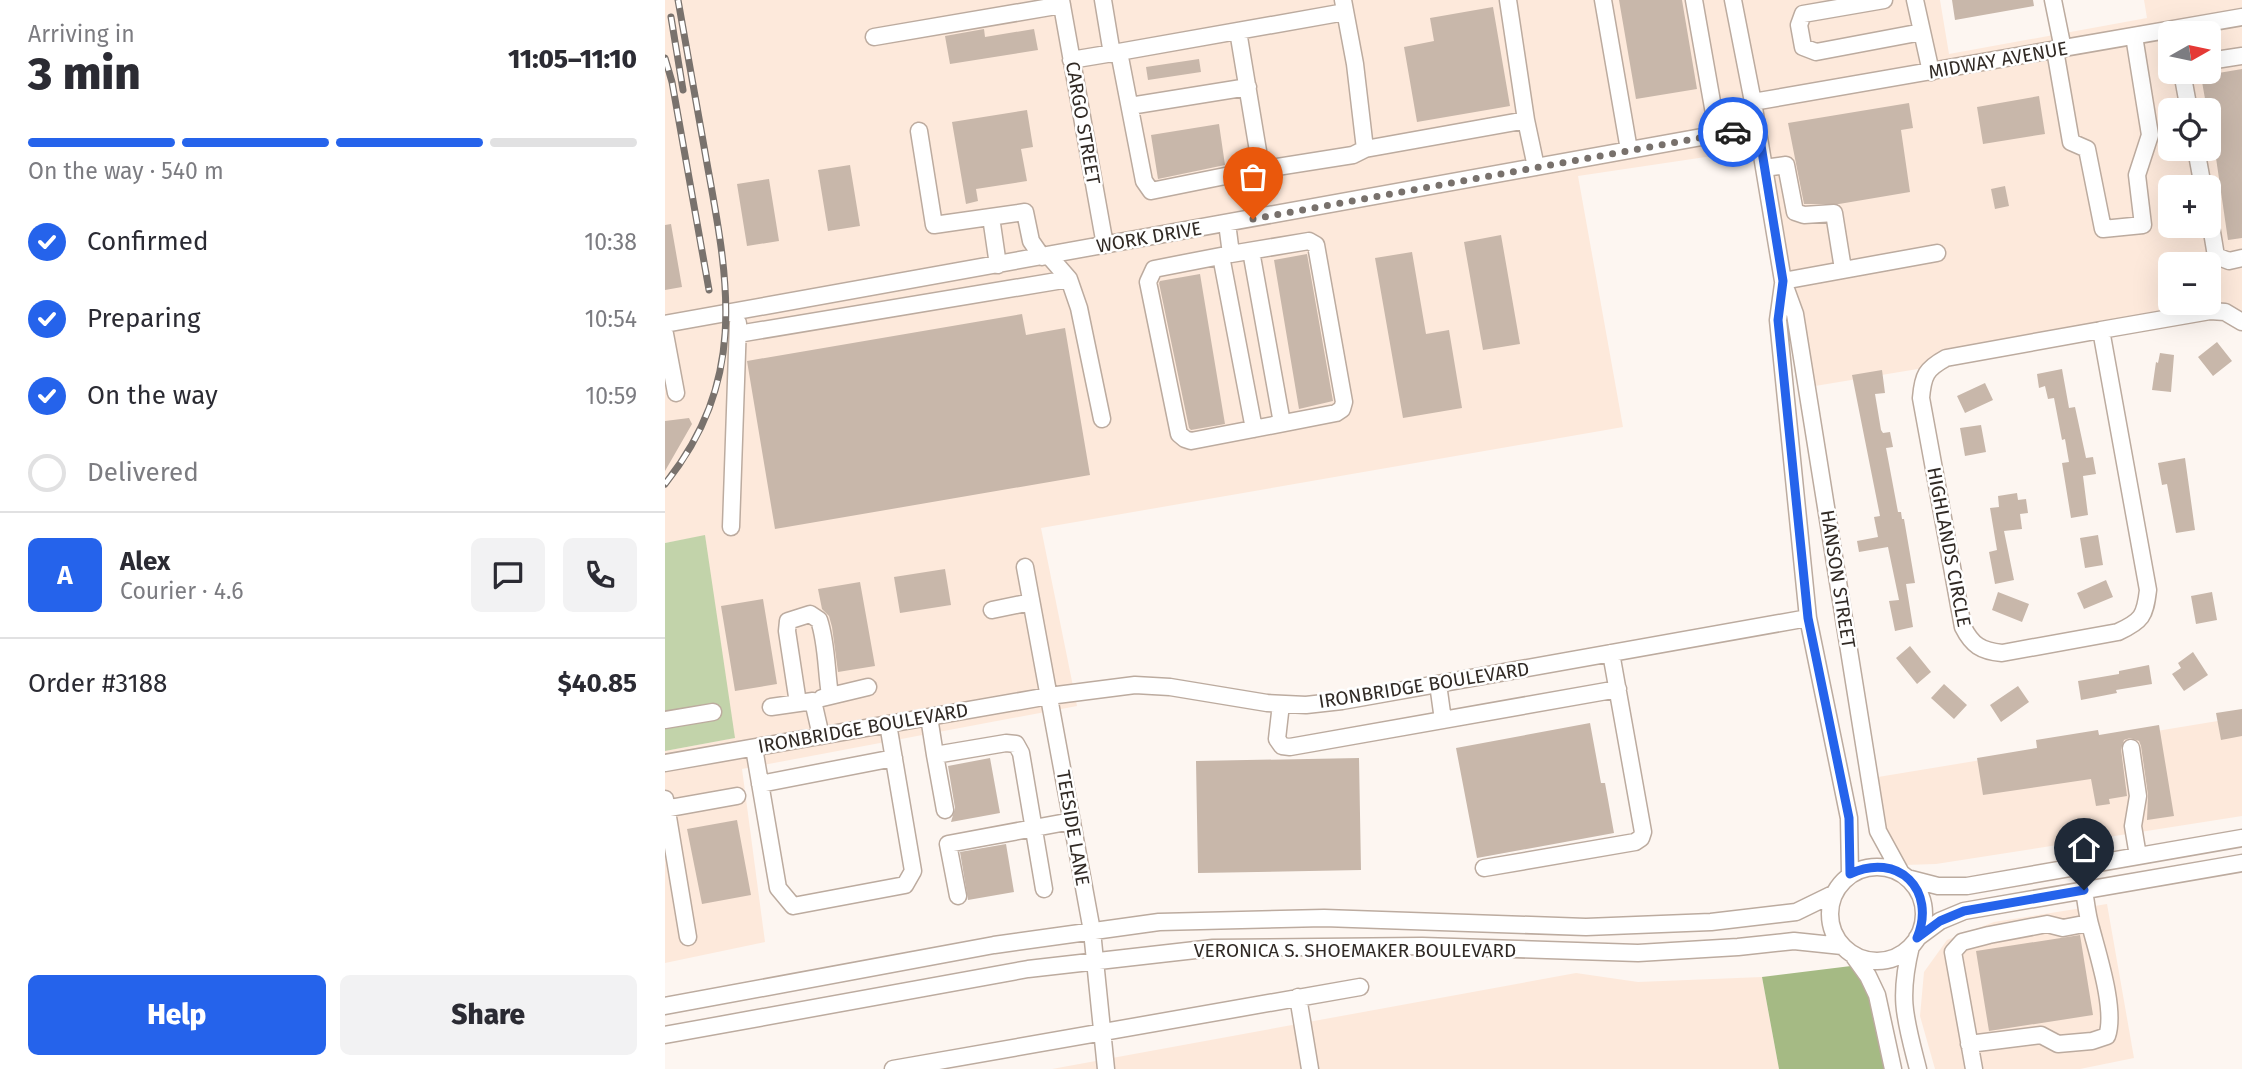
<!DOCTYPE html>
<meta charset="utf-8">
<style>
body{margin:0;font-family:"Fira Sans",sans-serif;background:#f2f2f3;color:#2b2b33;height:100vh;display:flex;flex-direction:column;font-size:26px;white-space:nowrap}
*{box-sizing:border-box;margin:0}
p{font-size:23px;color:#7c7c81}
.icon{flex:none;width:38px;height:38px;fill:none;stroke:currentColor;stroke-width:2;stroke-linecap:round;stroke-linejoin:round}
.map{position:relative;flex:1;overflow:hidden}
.side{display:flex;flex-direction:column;background:#fff;width:665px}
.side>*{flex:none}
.needle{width:46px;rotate:81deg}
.tools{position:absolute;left:1493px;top:21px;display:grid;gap:14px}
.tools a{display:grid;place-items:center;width:63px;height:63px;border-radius:10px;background:#fff;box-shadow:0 7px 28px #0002;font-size:35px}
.pin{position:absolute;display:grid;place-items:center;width:60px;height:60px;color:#fff;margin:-72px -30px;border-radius:50% 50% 50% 0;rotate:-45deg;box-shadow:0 0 7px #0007}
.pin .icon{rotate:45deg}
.courier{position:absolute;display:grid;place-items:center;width:70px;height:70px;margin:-35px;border:5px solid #2563eb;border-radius:50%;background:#fff;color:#222;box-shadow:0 2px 9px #0007}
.headline em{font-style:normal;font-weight:800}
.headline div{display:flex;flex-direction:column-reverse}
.headline{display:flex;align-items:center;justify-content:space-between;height:119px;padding:0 28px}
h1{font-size:46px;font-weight:800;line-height:52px}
.bar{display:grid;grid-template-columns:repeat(4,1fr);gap:10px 7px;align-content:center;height:84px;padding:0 28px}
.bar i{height:9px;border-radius:5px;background:#e1e1e2}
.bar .current{background:#2563eb}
.bar p{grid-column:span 4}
.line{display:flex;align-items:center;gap:18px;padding:0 28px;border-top:2px solid #e1e1e2}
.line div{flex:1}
.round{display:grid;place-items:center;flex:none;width:74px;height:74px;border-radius:10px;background:#f2f2f3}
ol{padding:0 28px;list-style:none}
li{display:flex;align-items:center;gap:21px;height:77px}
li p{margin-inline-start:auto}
li .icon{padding:7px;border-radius:50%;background:#2563eb;color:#fff;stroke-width:4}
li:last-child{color:#7c7c81}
li i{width:38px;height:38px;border:4px solid #e1e1e2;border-radius:50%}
.action{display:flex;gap:14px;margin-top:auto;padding:14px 28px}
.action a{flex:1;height:80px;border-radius:10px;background:#2563eb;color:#fff;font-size:28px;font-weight:800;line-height:80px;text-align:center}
.action a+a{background:#f2f2f3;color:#2b2b33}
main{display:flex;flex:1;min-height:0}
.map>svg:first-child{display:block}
.built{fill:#fde9db;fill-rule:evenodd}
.green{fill:#c2d3aa}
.forest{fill:#a5ba84}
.building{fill:#c8b7aa}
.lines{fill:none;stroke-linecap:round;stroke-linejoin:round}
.minor-casing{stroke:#bcab9f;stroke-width:19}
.minor{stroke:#fff;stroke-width:16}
.rail-casing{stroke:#79726d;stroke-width:7}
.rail{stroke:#fff;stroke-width:4.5;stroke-dasharray:13;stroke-linecap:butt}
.done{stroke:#78716c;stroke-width:7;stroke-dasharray:0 12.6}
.route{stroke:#2563eb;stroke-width:9}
.labels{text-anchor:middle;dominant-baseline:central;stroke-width:5;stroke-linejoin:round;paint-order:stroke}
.street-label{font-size:19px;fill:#312a25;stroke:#fff}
</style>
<main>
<section class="side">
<div class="headline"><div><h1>3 min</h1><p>Arriving in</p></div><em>11:05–11:10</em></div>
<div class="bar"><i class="current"></i><i class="current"></i><i class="current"></i><i></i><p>On the way · 540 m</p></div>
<ol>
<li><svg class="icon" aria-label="check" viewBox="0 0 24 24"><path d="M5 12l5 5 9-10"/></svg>Confirmed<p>10:38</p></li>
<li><svg class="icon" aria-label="check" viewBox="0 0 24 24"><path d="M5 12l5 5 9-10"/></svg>Preparing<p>10:54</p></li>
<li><svg class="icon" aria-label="check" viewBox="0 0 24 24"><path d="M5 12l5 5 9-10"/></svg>On the way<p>10:59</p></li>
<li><i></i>Delivered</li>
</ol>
<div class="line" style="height:126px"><b class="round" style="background:#2563eb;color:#fff">A</b><div><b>Alex</b><p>Courier · 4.6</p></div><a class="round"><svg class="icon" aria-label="chat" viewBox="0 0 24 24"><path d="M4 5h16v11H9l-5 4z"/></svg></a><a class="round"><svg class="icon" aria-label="phone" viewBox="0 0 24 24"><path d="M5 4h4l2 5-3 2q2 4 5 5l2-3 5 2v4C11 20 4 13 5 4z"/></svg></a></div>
<div class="line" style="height:91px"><div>Order #3188</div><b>$40.85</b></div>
<div class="action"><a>Help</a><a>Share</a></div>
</section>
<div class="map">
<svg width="1577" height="1069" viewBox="0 0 1577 1069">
<rect width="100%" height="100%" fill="#fdf6f1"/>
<path class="built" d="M0 0H1060L1086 135 1079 137 1081 151 913 176 958 427 376 528 412 706 77 769 100 942 0 963V751L69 738 39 536 0 543Z
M1076 0H1275L1284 54 1482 18 1479 0H1577V325L1560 318 1150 386 1138 312 1125 275 1096 101ZM1505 33H1544V72H1505ZM1505 110H1544V149H1505ZM1505 187H1544V226H1505ZM1505 264H1544V303H1505Z
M1577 717V816L1271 864 1240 865 1221 829 1213 777Z
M1442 904 1469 1058 1415 1069H1270L1255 1016 1259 972 1282 940 1329 922Z
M911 973 973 982 1097 977 1114 1069H387Z"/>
<path class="green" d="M40 535 70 738 0 751V543Z"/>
<path class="forest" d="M1186 966C1209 996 1213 1032 1220 1069H1114L1097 977Z"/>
<path class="building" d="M954 0H1017L1032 89 971 99Z
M1287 0H1368L1369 6 1290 20Z
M828 7 845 106 752 122 739 47 769 41 765 18Z
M319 29 320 37 369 29 373 50 285 64 280 36Z
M534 59 536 72 483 80 481 67Z
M1577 69V238L1563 240 1544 110H1542L1536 76Z
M1374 96 1380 134 1318 144 1312 107Z
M1244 103 1248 128 1236 130 1245 192 1174 204H1139L1123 123Z
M362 110 368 147 356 149 362 181 311 189 313 201 301 204 287 122Z
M554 124 560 165 493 179 486 135Z
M185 165 195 226 163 231 153 170Z
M104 179 114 241 82 246 72 184Z
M1340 186 1344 206 1330 209 1326 189Z
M6 224 17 287 0 290V225Z
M836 235 855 344 818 350 799 242Z
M747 252 761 334 784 330 797 408 738 418 710 258Z
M642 254 668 401 634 409 609 260Z
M535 274 560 424 526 430 524 428 494 283 495 281Z
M357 314 361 335 400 328 425 475 110 529 82 361Z
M1552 342 1567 361 1548 376 1533 357Z
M1495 353 1509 355 1506 392 1487 390 1491 362 1493 363Z
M1397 369 1404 408 1410 407 1421 458 1428 457 1431 474 1418 476 1423 515 1406 518 1397 463 1404 462 1400 439 1397 440 1389 398 1383 399 1380 386 1374 388 1372 374Z
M1217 370 1220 393 1210 394 1216 430 1218 433 1225 432 1228 447 1221 448 1233 512H1236L1237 519H1239L1250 583 1241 584 1248 627 1230 631 1224 601 1234 600 1223 547 1194 552 1192 541 1213 537 1209 517 1215 516 1187 375Z
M1320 383 1328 400 1300 413 1292 396Z
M24 418 27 424 0 471V421Z
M1316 425 1321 452 1300 456 1295 428Z
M1520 458 1530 530 1511 533 1502 484 1497 485 1493 463Z
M1352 493 1353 500 1361 499 1363 513 1355 514 1357 529 1339 531 1349 580 1330 584 1324 552 1332 550 1325 508 1334 507 1333 496Z
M1433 535 1438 565 1420 568 1415 538Z
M280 569 286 605 235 613 229 577Z
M1441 580 1448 597 1419 609 1412 593Z
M195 582 210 666 173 672 167 627 164 616 157 609 153 589Z
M1333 592 1364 604 1357 622 1327 610Z
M1547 592 1552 620 1531 624 1526 596Z
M98 599 112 684 70 691 56 606Z
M1245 646 1266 672 1252 684 1231 658Z
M1528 652 1543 675 1519 691 1507 674 1516 668 1513 663Z
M1484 665 1487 684 1451 690 1452 693 1416 700 1413 681 1454 674V671Z
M1279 684 1302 705 1289 719 1266 698Z
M1353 686 1364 702 1336 722 1325 705Z
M1577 709V736L1556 740 1551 713Z
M925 723 936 783H940L949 833 812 858 791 748Z
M1494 725 1509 816 1482 820 1483 795 1476 746 1474 741 1465 738 1459 740 1456 749 1462 796 1444 799 1445 804 1431 806 1426 779 1318 795 1312 758 1372 748 1371 740 1433 730 1434 735Z
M325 758 335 813 286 822 290 808 283 766Z
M694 758 696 870 533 873 531 761Z
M72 820 86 895 37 904 22 829Z
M341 844 349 892 303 900 295 852Z
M1415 935 1428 1015 1324 1031 1311 951Z"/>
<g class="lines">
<defs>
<path id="minor" d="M396 0 440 245
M438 0 447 54
M843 0 861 120 871 167
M938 0 964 150
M1029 0 1050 119 1058 134
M1068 0 1088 102 1118 281 1130 314 1213 831 1236 873
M1219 0 1138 14 1134 25 1138 47 1151 52 1257 32
M1250 0 1266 72
M1388 0 1398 49
M573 31 596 169
M209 37 397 5
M1390 50 1406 142 1422 149 1438 229 1478 225 1472 175 1485 135 1469 36
M454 52 680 12
M406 60 454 52 479 181 486 191 580 172 688 155 700 149 690 64 678 0
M1544 61 1577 56
M1517 72 1524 110
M1088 102 1577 17
M465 106 583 87
M254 131 269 225 360 212 366 241 377 257
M700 149 861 120
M1531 149 1538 187
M1099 168 1121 165 1130 212 1139 215 1169 213 1178 269
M1544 214 1551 256 1564 261 1577 258
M326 217 333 265
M562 223 566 254 644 241 651 245 679 402 677 409 671 413 526 441 520 439 514 434 483 282 489 269 566 254
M586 251 617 423
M384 256 404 279 414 308 437 419
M556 256 589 429
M1118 281 1272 253
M1118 284 1113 320 1143 618 1184 818 1185 874
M0 324 1092 127
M1436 330 1483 590C1480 616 1477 621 1453 632L1337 653C1316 651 1307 645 1298 627L1256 398C1258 375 1261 369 1281 358Z
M1436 330 1545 311 1560 312 1577 322
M0 334 11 393
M73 334 404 279
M66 527 73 323
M360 567 427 931 441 1069
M327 610 366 602
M773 684 778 720
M157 698 203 687
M133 703 122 631 123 621 145 614 154 620C162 644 161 670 165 695
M616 704 612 739 617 746 625 747 953 689
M106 707 148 701 156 736
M264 717 270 755 341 743 351 744 356 753 379 889
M0 720 48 712
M89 748 113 888 128 906 240 885 248 871 223 724
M1466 748 1473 796 1468 826 1473 856
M270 755 280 810
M0 763 384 696 470 685 505 687 602 703 641 705 677 701 1143 618
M95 784 229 758
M0 799 23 937
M0 809 72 796
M1165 914a47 47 0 1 1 94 0a47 47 0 1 1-94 0Z
M819 868 970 842 976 838 978 832 946 653
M1242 878 1273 886H1302L1577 838
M293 896 283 844 407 821
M1252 938 1275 921 1299 911 1577 863
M1246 946C1233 999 1240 1018 1253 1069
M1188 955 1203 976 1212 995 1228 1069
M633 997 645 1069
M0 1006 329 945 494 922 659 918 921 927 1046 922 1131 912 1168 894
M0 1035 363 969 548 948 757 946 973 953 1073 947 1129 941 1177 946
M1304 1044 1376 1035 1393 1044 1427 1041 1442 1036C1451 1010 1433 955 1426 928 1422 915 1421 902 1419 890
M228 1069 695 987
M1309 1069 1288 952 1297 942 1324 935 1382 924 1398 928 1424 923"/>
</defs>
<use href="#minor" class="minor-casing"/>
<use href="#minor" class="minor"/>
<defs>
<path id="rail" d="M6 17 18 90
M0 58 7 82 44 290
M0 484C81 382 65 288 43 169 33 112 23 56 13 0"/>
</defs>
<use href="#rail" class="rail-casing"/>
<use href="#rail" class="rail"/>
</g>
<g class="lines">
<path class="done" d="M588 219 1068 132"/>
<path class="route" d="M1068 132 1093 127 1118 281 1113 320 1143 618 1184 818 1185 874C1233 851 1272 890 1252 938L1275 921 1299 911 1419 890"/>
</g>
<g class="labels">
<g class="street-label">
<text transform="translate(1333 60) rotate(-10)">MIDWAY AVENUE</text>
<text transform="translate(418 123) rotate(80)">CARGO STREET</text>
<text transform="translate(484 237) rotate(-10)">WORK DRIVE</text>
<text transform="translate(1284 547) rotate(79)">HIGHLANDS CIRCLE</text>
<text transform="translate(1173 579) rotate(81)">HANSON STREET</text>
<text transform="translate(759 685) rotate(-9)">IRONBRIDGE BOULEVARD</text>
<text transform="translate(198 728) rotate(-10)">IRONBRIDGE BOULEVARD</text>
<text transform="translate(408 828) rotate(80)">TEESIDE LANE</text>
<text x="690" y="950">VERONICA S. SHOEMAKER BOULEVARD</text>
</g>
</g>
</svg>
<div class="tools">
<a><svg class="needle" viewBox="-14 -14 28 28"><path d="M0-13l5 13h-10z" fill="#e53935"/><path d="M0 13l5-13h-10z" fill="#7c7c81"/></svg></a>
<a><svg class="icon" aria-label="locate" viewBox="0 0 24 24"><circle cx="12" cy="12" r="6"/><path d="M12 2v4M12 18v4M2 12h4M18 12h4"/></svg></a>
<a>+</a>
<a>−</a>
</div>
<div class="pin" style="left:588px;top:219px;background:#ea580c"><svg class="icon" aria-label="bag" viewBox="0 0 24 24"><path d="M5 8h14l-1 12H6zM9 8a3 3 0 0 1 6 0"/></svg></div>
<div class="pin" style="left:1419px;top:890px;background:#1f2937"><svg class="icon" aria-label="home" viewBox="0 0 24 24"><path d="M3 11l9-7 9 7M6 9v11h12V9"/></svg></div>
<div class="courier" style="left:1068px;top:132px"><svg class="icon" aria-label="car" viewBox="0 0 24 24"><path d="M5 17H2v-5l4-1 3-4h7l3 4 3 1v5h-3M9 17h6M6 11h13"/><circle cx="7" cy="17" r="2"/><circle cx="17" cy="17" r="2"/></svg></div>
</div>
</main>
